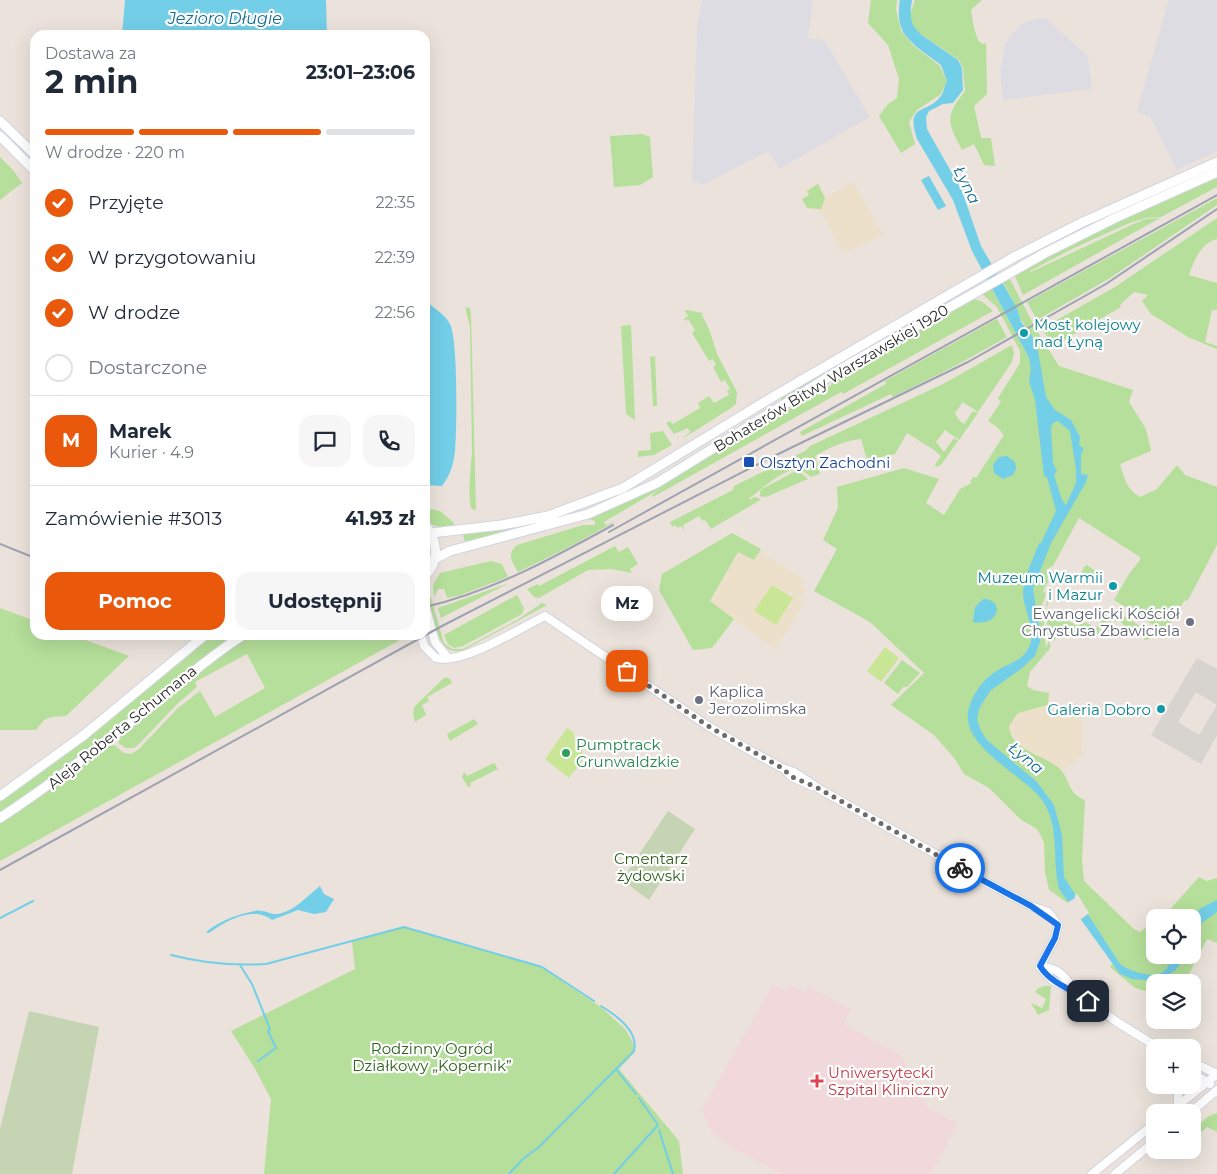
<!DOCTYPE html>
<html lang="pl">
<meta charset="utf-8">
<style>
body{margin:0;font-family:Montserrat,sans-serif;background:#f6f6f7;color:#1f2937;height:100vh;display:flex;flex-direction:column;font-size:19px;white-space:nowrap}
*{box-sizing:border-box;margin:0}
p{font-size:16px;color:#747a83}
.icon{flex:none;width:28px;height:28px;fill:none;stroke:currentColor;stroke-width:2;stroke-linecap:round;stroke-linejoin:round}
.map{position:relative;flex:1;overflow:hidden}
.details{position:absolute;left:30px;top:30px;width:400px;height:610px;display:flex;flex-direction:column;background:#fff;border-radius:15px;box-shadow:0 5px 20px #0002}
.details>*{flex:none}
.buttons{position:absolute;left:1146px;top:909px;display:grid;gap:10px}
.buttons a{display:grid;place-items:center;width:55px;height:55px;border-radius:10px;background:#fff;box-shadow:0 5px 20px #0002;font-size:25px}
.pin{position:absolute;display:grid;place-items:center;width:42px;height:42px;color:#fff;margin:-21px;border-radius:10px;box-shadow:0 2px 8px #0006}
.courier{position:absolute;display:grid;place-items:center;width:50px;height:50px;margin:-25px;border:4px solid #1a73e8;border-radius:50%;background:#fff;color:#222;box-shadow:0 1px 6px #0007}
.bubble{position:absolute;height:35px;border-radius:15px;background:#fff;box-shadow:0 5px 20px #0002;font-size:16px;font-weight:700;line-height:35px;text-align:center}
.overview em{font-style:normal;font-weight:700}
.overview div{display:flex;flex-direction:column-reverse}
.overview{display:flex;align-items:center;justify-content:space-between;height:85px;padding:0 15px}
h1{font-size:32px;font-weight:700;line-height:38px}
.bar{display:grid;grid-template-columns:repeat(4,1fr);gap:8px 5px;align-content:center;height:60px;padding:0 15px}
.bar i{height:6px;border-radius:4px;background:#e0e1e3}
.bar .active{background:#ea580c}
.bar p{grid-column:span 4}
.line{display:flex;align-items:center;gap:12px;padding:0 15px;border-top:1px solid #e0e1e3}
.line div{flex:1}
.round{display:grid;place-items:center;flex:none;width:52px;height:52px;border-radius:15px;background:#f6f6f7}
ol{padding:0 15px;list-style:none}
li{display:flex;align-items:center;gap:15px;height:55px}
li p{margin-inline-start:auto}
li .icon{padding:5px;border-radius:50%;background:#ea580c;color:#fff;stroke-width:4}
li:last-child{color:#747a83}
li i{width:28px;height:28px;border:2px solid #e0e1e3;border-radius:50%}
.primary-button{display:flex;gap:10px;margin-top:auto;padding:10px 15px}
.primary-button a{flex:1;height:58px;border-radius:15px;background:#ea580c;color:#fff;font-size:20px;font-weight:700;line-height:58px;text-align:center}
.primary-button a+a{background:#f6f6f7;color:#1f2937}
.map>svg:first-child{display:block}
.industrial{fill:#dedce3}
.education{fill:#ece0cb}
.medical{fill:#f1d9db}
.green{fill:#b5df9a}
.cemetery{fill:#c5d4b3}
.pitch{fill:#c8e696}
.plaza{fill:#d7d3ce}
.water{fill:#73cee8;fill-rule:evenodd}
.pier{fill:#ebe3db}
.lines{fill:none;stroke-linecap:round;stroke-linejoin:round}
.stream{stroke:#73cee8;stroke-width:2}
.river{stroke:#73cee8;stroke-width:12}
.tertiary-casing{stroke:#d1d5e1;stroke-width:10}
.secondary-casing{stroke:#d1d5e1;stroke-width:11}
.tertiary{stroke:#fff;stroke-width:8}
.secondary{stroke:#fff;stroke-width:9}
.rail{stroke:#9ea2b3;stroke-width:2}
.done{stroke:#6d6a67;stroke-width:5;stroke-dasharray:0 9}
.route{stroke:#1a73e8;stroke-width:6}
.culture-dot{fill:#0f9aa8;stroke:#fff;stroke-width:2}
.transit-dot{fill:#1a4fb4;stroke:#fff;stroke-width:2}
.worship-dot{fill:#6b7280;stroke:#fff;stroke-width:2}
.leisure-dot{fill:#2e9e5b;stroke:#fff;stroke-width:2}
.health-dot{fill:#e0444e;stroke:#fff;stroke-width:2}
.labels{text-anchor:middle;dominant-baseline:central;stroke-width:4.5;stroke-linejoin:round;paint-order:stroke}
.culture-label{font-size:15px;fill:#0d838f;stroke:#fff;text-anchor:end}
.street-label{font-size:15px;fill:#292929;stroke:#fff}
.transit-label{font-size:15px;fill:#164399;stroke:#fff;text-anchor:start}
.worship-label{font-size:15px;fill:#5b616d;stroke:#fff;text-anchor:end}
.leisure-label{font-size:15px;fill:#27864d;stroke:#fff;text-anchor:start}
.park-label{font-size:15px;fill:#2e621d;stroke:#fff}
.health-label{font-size:15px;fill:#be3a42;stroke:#fff;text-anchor:start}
.water-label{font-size:16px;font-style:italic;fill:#136d93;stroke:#fff}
</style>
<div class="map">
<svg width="1217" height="1174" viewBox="0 0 1217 1174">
<rect width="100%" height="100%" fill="#ebe3db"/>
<path class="industrial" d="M702 0H813L808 38 824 40 870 117 779 169 768 151 703 185 692 181 697 24Z
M1169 0H1217V151L1177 170 1150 117 1137 112Z
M1045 18 1088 56 1092 89 1003 100 1000 74 1005 43 1019 26 1031 20Z"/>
<path class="education" d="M853 182 883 235 843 254 820 210 807 209 801 198 807 195 805 190 818 183 826 197Z
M760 551 804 580 801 585 806 589 799 599 805 603 775 649 710 602 738 552 754 560Z
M1048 705 1083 708 1082 756 1062 771 1023 748 1009 731V725L1018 713Z"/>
<path class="medical" d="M789 984 805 992 808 986 851 1009 844 1024 901 1055 927 1107 958 1124 931 1174H782L729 1146 712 1132 702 1110 772 985 786 991Z"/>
<path class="green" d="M871 0H897L896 10 901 30 914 46 940 66 947 81 941 94 917 110 909 122 915 144 901 153 879 116 888 104 897 98 899 79 888 45 868 23Z
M915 0H982L971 10 974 28 978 40 982 44 986 43 987 94 974 106 981 138H991L995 166 984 165 974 144 962 150C947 122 945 116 965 91L963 68 959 60 916 31 908 20Z
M642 134 650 137 653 177 640 185 614 187 610 136Z
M0 157 13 170 22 183 0 200Z
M1217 178V187L1161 217 1145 218 1127 224 1070 250 1030 271 1031 272 1129 226 1145 219 1160 218 1023 295 1015 276 1086 236Z
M818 184 825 198 821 209 807 208 802 199 809 195 807 191Z
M1217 198V205L1110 278 1037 320 1027 302Z
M1217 218V239C1201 243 1194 260 1189 275L1217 283V310H1212L1205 342 1217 346V349L1188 337 1151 314 1142 301 1148 295 1134 292 1120 305 1121 307 1055 345 1041 329 1115 287Z
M1010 279 1037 331 1059 366 1133 390 1129 402 1146 429 1151 451 1120 464C1124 478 1127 490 1140 497L1157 489 1177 465 1185 475 1217 487V545L1188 600 1184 601 1166 631 1158 628 1114 600 1129 574 1140 560V557L1079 518 1053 566 1047 569 1048 582 1043 591 1046 594 1042 605 1046 648C1053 633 1041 612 1049 596L1052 598 1046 608 1077 626 1085 622 1096 628 1107 612 1119 613 1151 633 1150 639 1144 640V635H1141L1144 631H1139V628L1132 629 1128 626 1124 628 1123 624 1120 621C1106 622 1104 620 1098 634L1079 633 1078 636 1057 635 1055 640 1050 641 1049 644 1051 645 1048 652 1046 651V653L1030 672 1027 686 1033 690 1049 693 1048 705 1018 713 1009 726C1012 753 1045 754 1061 770 1070 780 1068 794 1085 800L1082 861 1084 881 1134 929 1140 932 1155 920V955H1192V918L1163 917 1199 877 1207 881 1217 878V943L1207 939 1187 978 1179 982H1155V994L1135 988 1110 967 1116 960C1098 932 1078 908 1049 890L1045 872 1044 842 1037 829 1020 819 989 788 964 774 955 759 934 735 891 705 924 673 870 622 814 591 837 549 823 540 838 508 837 487 904 468 939 479 926 503 944 515 960 489 972 483 970 482 973 477 976 478 1004 435 997 427 988 421 1001 402 998 398 1020 363V351L997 307 982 294 992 289 1029 358 1040 365 1031 334 1020 319 1017 308 1003 283Z
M963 293 782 401 780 397 944 303Z
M974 299 983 302 993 311 843 394 841 392 653 497 652 495 660 489 604 522 606 525 618 520 567 548 518 572C512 562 506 554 517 545L583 525H595V521L587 519C657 493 719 450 783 411L784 412 832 385 831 384 851 368Z
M465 307 470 308 471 313 476 510 472 509C467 504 471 462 472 453L470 327Z
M686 310 703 313 702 315 709 329 717 354 737 392 736 404 731 408 682 439 690 432 688 428 674 434 666 423 670 421 673 424 700 408 698 403 709 396 714 403 729 395 727 391 730 389 725 380 721 382 713 367 716 365 713 359 709 361 692 333 695 330 688 319 685 321 684 319 688 316 685 311Z
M997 319 1007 337 955 366 893 397 891 394 802 436 800 432 886 384 885 381Z
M631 325 635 420 626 414 621 326Z
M1012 345 1014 353 1012 362 978 412 963 402 955 413 959 420 964 424 973 411 978 413 959 440 945 430 936 442 944 452 954 438 958 441 941 465 937 467 935 465 941 456 934 450 907 433 895 454 867 460 861 439C845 440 829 448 815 456L820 474 811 477C807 474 803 470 797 470 782 468 760 492 749 498L750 500 754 497 759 498 760 500 757 502 711 529 706 521 702 520 699 516 683 525 684 531 681 526 677 528 676 525 672 527 670 522 733 490 734 486 805 451 810 446 945 383Z
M655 356 657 406H653L650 357Z
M663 431 672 445 654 455 638 457V451L651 450 650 433Z
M794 472 801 473 808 479 766 497 760 496V492L762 489Z
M425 508 440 511 454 523V527H439L433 525 425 518Z
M530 525 531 527 465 543 463 534Z
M732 533 761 549 754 560 738 552 710 601 734 619 712 648 693 650 659 590 662 574Z
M615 546 619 552 628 547 638 564 630 569 632 573 610 569 588 570 539 598 534 597 527 589 538 584 539 586Z
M491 561 502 564 508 577 461 595 447 598 444 589H438L434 597 433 585 440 573Z
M1087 565 1098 573V580L1095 584H1090L1080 577 1084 567Z
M509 583 441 618 438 608Z
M427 593 430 595 444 643 452 649H463L517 620 542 603 547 605 464 650C441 656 438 634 433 617 431 609 428 601 427 593Z
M517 595 524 608 522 614 463 646 454 648 448 644 444 635Z
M0 608 35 621V635H72L129 656 66 716 51 717 44 720 36 730H0Z
M211 635H234C193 663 156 697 117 728 80 759 40 787 0 814V800L94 733Z
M250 635H409L0 861V823L60 782 107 746 114 745 124 753 131 754 138 750 178 708 200 691 215 717 265 688 247 654 195 682 197 687 176 705 139 744 134 748H126L118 743 122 735 189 679Z
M902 660 920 673 907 687H903L898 694 884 683Z
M445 677 450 679 452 683 427 697 429 701 422 705 426 715 415 722 413 713 414 707Z
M474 719 478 724 450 741 447 734Z
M494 763 498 769 470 783 471 787H468L462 777 464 772 467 776Z
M405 927 541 967 602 1008 626 1030 633 1043 634 1053 619 1069 679 1141 683 1174H264L271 1099 254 1067 231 1031 355 969 352 941Z
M1044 986H1051L1049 1010 1038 1015 1031 1003 1042 1008 1046 999 1035 992 1037 989Z
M1217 1113V1132L1207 1127 1197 1136 1193 1129 1209 1116Z"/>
<path class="cemetery" d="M668 811 695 829 649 900 622 880Z
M29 1011 99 1027 72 1174H0V1129Z"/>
<path class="pitch" d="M772 585 793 598 776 625 754 611Z
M885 647 899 658 881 682 867 671Z
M567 728 574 733 575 741 582 747 583 760 569 778 545 759Z"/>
<path class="plaza" d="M1197 658 1217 669V705L1196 692 1178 722 1199 735 1217 705V735L1201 764 1151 735Z"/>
<path class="water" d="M125 0H326L327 35H122Z
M923 36 958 60 962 68 963 90 953 103 943 104 929 111 926 117 927 129 962 191 981 246 1017 308 1021 322 1031 334 1038 351 1046 397 1055 410 1071 420 1080 437 1079 445 1083 448V452L1081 453V474L1088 475 1086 482 1051 543 1033 589 1039 625 1040 642 1035 656 1022 668 990 691 979 709 977 720 981 731 987 740 1037 782 1054 805 1062 835 1064 877 1120 964C1129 971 1152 979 1163 972 1168 969 1171 960 1174 955H1186L1176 970 1159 981 1132 979 1120 974 1059 889C1051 857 1062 820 1037 794 1018 774 971 749 968 720 966 703 981 681 995 672 1006 664 1021 662 1028 649 1038 632 1024 612 1023 594 1023 577 1034 558 1039 543H1041L1056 511 1047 477 1044 476 1035 400 1029 381 1031 369 1029 358 972 251 953 200 917 139C905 102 927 115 941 96 944 92 944 86 947 81L941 65 914 45ZM1058 421 1070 431 1076 469V483L1066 505 1062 500 1054 475 1057 471 1053 463 1051 428 1053 423Z
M929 176 946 206 938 210 921 180Z
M425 300C432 307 446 315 450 324 458 340 457 429 455 450 454 463 450 476 442 486L425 485Z
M1007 456 1015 462 1016 469 1013 475 1003 479 994 473 993 465 999 457Z
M983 599C1005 599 1000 627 973 622L975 607Z
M320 886 324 894 334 899 326 912 314 914 298 910 272 920C254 905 225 921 209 933L206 932C221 920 236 915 255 911 262 909 271 915 278 914 295 911 307 896 320 886Z
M1217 900V912L1203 922 1193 937 1192 917 1201 908Z"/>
<path class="pier" d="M1075 894 1078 895 1089 913 1080 920 1067 903 1075 898Z"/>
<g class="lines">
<path class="stream" d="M0 918 33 901
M171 955C202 963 234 966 266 964L404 927 542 967 594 1001
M240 965 252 984 270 1029 268 1031 276 1048 258 1061
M601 1006C616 1015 639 1031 634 1051L616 1069 636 1094
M659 1130 673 1174
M509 1174 523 1159 539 1147 616 1069
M614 1174 658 1125 639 1098"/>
<path class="river" d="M906 0C901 27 910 35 931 50"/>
<defs>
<path id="tertiary" d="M425 605 435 642 448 658
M421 635 424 646 436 658C463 665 520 628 545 616L708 726 749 750 782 768 794 772 821 790 982 880 1031 906 1048 912 1058 925
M784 769 792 777 812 786
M1040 967 1052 980 1077 993 1117 1022 1159 1048
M1040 967C1059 967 1065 977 1075 991
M1040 967 1055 938 1058 925
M1192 1062 1217 1074
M1192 1073 1210 1084
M1178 1106V1085
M1170 1112 1217 1074
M1191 1112 1217 1090
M1092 1174 1155 1123
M1115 1174 1155 1141"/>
<path id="secondary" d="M0 121 35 155
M0 136 35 171
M425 525C438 541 440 560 425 576
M431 533 502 525 548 516 623 488 776 395 1014 257 1083 222 1217 162
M435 559 450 551 588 514 657 483 848 365 1045 253 1115 218 1217 172
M0 796 84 735 205 635
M0 818C52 784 101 746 150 707 181 682 209 657 243 635"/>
</defs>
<use href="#tertiary" class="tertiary-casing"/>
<use href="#secondary" class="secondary-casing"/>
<use href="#tertiary" class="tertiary"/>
<use href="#secondary" class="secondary"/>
<path class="rail" d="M609 532 1217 195
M0 544 35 558
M425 607C493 591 553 558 613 525
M0 870 442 626 770 458 968 362 1106 284 1217 209"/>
</g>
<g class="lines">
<path class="done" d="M627 671 708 726 782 768 792 777 816 787 960 868"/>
<path class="route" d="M960 868 1031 906 1058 925 1055 938 1040 966C1051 984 1072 989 1088 1001"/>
</g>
<g class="culture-dot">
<circle cx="1024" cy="333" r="5"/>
<circle cx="1113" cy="586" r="5"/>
<circle cx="1161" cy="709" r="5"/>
</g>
<rect class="transit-dot" x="743" y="456" width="12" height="12" rx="2.5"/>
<g class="worship-dot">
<circle cx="1190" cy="622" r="5"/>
<circle cx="699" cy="700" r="5"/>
</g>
<circle class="leisure-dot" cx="566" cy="753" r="5"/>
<path class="health-dot" d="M814.5 1073.5h5v5h5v5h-5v5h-5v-5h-5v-5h5z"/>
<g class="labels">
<g class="culture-label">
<text x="1034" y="324" text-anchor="start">Most kolejowy<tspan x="1034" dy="17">nad Łyną</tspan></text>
<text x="1103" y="577">Muzeum Warmii<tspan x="1103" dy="17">i Mazur</tspan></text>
<text x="1151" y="709">Galeria Dobro</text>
</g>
<g class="street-label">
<text transform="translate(831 378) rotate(-31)">Bohaterów Bitwy Warszawskiej 1920</text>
<text transform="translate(122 727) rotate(-39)">Aleja Roberta Schumana</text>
</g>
<g class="transit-label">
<text x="760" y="462">Olsztyn Zachodni</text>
</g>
<g class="worship-label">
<text x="1180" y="613">Ewangelicki Kościół<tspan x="1180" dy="17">Chrystusa Zbawiciela</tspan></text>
<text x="709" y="691" text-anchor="start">Kaplica<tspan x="709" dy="17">Jerozolimska</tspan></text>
</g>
<g class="leisure-label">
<text x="576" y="744">Pumptrack<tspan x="576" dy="17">Grunwaldzkie</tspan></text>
</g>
<g class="park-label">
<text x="651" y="858">Cmentarz<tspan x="651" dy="17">żydowski</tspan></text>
<text x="432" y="1048">Rodzinny Ogród<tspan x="432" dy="17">Działkowy „Kopernik”</tspan></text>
</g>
<g class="health-label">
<text x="828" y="1072">Uniwersytecki<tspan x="828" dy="17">Szpital Kliniczny</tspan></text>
</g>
<g class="water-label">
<text x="225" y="18">Jezioro Długie</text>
<text transform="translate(967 185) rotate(64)">Łyna</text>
<text transform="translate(1026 758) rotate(40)">Łyna</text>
</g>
</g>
</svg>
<div class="buttons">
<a><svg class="icon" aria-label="locate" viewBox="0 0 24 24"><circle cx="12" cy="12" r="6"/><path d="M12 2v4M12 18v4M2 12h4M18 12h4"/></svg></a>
<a><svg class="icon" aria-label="layers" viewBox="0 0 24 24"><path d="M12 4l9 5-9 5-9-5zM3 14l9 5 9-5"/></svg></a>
<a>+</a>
<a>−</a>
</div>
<div class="pin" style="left:627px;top:671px;background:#ea580c"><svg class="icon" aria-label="bag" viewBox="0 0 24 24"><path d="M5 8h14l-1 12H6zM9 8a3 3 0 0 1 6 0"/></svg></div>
<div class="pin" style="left:1088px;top:1001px;background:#1f2937"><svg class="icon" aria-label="home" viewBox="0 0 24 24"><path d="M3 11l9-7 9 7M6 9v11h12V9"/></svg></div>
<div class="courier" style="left:960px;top:868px"><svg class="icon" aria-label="bike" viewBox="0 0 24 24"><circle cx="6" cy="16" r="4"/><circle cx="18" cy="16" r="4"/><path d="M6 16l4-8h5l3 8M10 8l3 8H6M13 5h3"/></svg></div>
<div class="bubble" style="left:601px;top:586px;width:52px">Mz</div>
<section class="details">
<div class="overview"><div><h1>2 min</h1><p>Dostawa za</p></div><em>23:01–23:06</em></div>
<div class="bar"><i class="active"></i><i class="active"></i><i class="active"></i><i></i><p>W drodze · 220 m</p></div>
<ol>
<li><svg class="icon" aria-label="check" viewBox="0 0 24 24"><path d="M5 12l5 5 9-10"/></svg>Przyjęte<p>22:35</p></li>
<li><svg class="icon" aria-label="check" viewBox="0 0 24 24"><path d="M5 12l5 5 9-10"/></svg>W przygotowaniu<p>22:39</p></li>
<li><svg class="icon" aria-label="check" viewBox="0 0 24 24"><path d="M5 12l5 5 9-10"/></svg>W drodze<p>22:56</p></li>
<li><i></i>Dostarczone</li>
</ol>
<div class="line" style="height:90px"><b class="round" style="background:#ea580c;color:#fff">M</b><div><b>Marek</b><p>Kurier · 4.9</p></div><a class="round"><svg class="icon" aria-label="chat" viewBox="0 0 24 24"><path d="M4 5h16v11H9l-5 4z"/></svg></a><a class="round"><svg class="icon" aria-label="phone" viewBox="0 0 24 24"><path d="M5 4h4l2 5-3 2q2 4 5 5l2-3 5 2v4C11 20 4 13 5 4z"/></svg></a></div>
<div class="line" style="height:65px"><div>Zamówienie #3013</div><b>41.93 zł</b></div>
<div class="primary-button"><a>Pomoc</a><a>Udostępnij</a></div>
</section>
</div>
